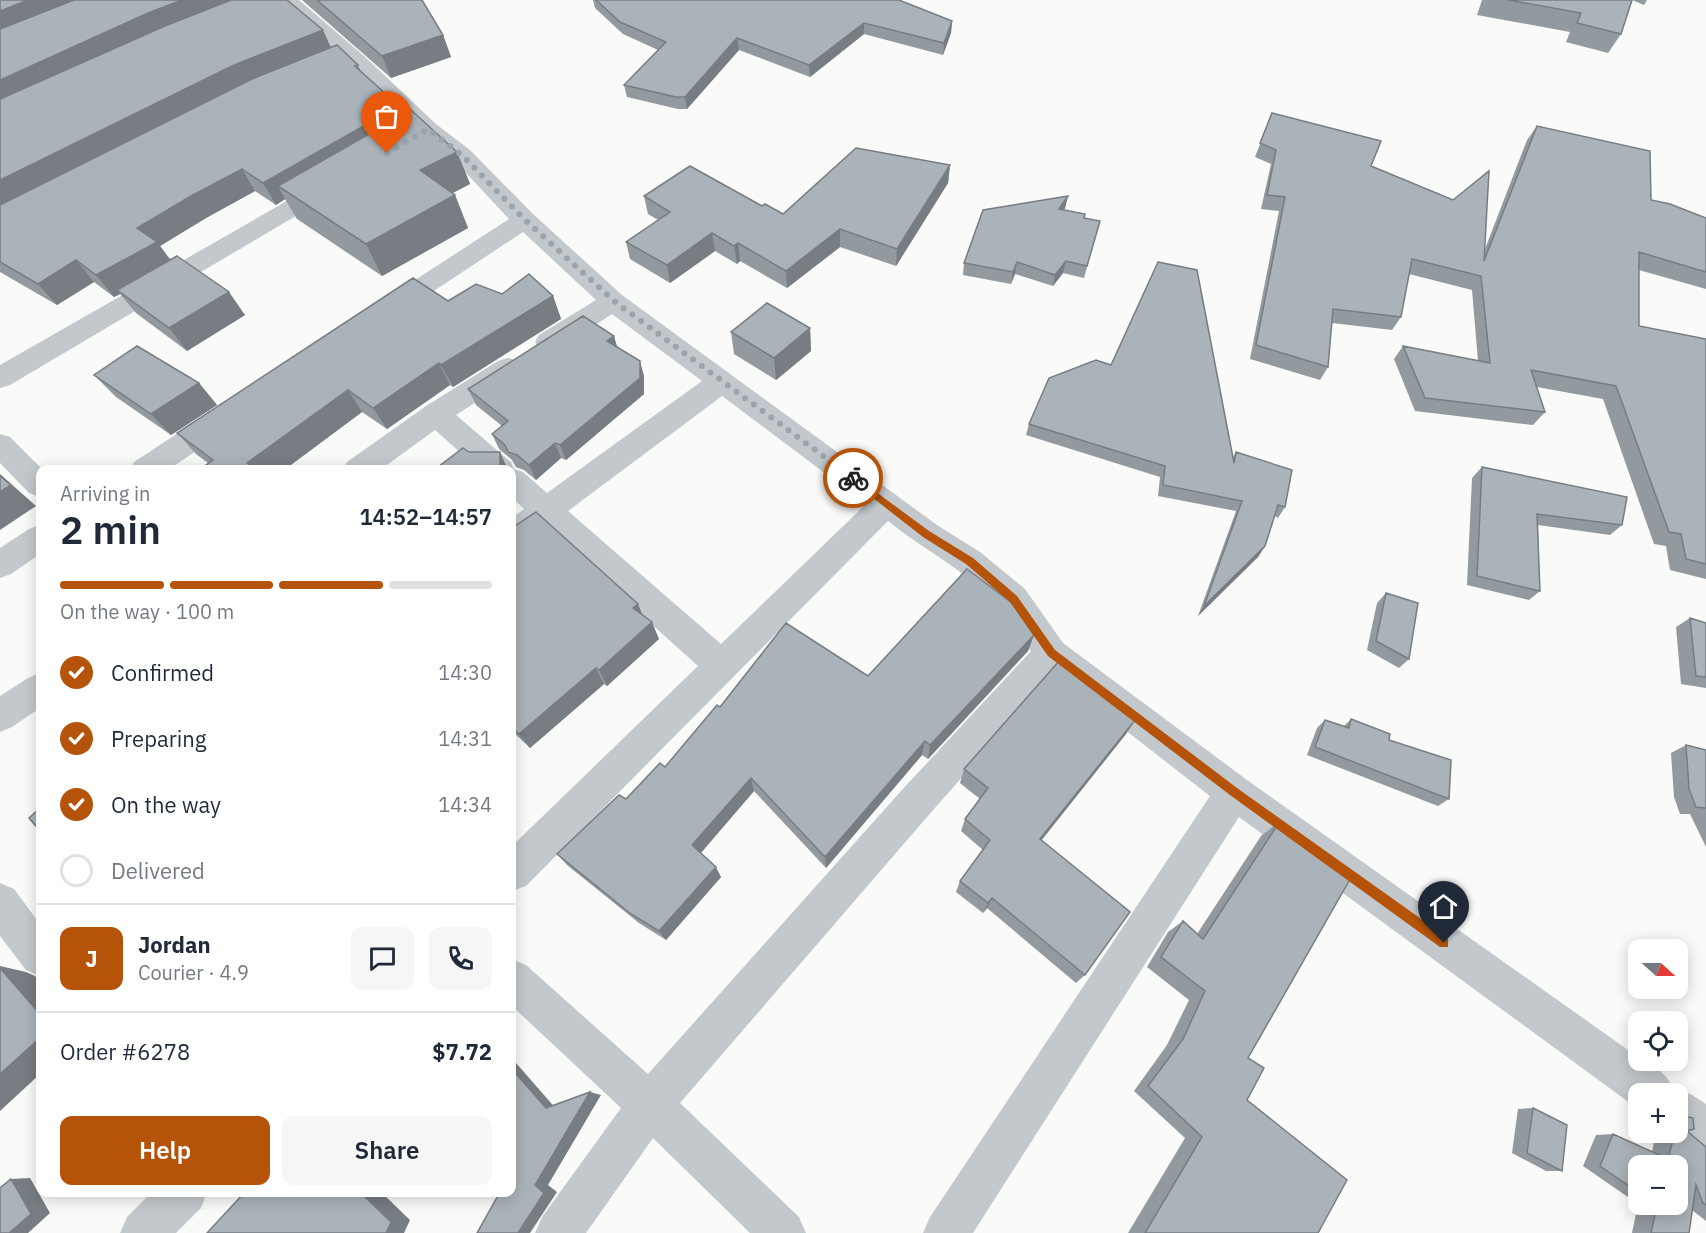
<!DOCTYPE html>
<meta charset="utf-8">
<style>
body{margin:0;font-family:"IBM Plex Sans",sans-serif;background:#f6f6f7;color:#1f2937;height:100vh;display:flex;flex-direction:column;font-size:22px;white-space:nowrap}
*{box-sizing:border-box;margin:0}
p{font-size:20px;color:#747a83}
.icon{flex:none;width:33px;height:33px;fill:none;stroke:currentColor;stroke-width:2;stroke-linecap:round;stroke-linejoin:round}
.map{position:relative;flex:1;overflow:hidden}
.drawer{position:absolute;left:36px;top:465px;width:480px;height:732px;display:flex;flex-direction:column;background:#fff;border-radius:12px;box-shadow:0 3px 15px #0003}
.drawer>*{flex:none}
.needle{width:39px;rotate:111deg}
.tools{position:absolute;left:1628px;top:939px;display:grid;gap:12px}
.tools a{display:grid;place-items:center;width:60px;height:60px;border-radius:12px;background:#fff;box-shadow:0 3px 15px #0003;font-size:30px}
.pin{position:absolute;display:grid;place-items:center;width:51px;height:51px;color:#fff;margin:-62px -26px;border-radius:50% 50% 50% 0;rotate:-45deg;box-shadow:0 0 6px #0007}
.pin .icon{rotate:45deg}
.courier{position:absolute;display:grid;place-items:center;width:60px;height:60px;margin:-30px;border:4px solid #b45309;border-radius:50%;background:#fff;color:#222;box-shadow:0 2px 8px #0007}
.summary em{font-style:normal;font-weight:600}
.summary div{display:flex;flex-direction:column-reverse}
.summary{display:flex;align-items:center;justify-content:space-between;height:102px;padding:0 24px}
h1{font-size:39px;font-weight:600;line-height:45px}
.bar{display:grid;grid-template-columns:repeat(4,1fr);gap:9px 6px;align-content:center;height:72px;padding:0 24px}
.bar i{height:8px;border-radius:4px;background:#e0e1e3}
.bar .active{background:#b45309}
.bar p{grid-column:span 4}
.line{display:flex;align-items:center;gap:15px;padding:0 24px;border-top:2px solid #e0e1e3}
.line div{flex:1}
.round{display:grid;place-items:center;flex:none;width:63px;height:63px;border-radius:12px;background:#f6f6f7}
ol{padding:0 24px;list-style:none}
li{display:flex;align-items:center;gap:18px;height:66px}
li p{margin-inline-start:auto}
li .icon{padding:6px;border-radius:50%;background:#b45309;color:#fff;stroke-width:4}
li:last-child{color:#747a83}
li i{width:33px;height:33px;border:3px solid #e0e1e3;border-radius:50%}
.button{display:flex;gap:12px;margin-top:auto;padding:12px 24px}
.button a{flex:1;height:69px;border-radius:12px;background:#b45309;color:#fff;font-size:24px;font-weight:600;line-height:69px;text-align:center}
.button a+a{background:#f6f6f7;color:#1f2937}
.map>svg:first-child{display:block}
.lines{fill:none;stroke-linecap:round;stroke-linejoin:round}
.minor{fill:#c3c8cc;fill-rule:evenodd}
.wall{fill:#929a9f}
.shaded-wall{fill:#777d82}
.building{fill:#aab3b9;stroke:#777d82;stroke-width:1.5}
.route{fill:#b45309}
.done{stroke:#99a4ac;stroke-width:6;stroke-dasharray:0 10.8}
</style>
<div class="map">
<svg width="1706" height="1233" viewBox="0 0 1706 1233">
<rect width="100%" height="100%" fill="#fafaf8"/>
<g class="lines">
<path class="minor" d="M277 0H299L364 56 436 124 470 150 533 214 622 295 937 525 980 552 1025 589 1063 643 1247 780 1638 1057V1060C1652 1060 1669 1077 1674 1090L1677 1088 1692 1095 1706 1104V1153L1690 1147 1671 1132H1677V1094H1638V1109L1239 817 973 1233H923L930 1217 1210 796 1053 674 927 817 680 1103 799 1217 806 1233H750L653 1138 586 1233H535L542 1217 621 1108 512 1006V959L526 965 648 1074 901 791 1031 651C1021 638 1013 622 1002 609 971 573 925 551 888 521L526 886 512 891V846L698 666 545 528 523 544 512 548V518L524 509 512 497V470H480L435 430 380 470H343L347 462 426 406 498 361 508 358 518 361 522 368 518 375 456 415 511 462 514 469 523 472 547 493 702 381 612 314 559 349 549 352 539 349 535 342 539 335 596 300 523 232 396 316 387 319 378 316 374 310 378 304 509 219 454 160 420 134 350 64ZM722 396 866 504 721 644 568 511Z
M330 179 338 181 342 186 338 191 10 385 0 388V365L322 181Z
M223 407 233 410 237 418 233 426 168 470H130L134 462 213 410Z
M0 434 10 437 43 470H40V497L29 493 0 463Z
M40 525V554L11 574 0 578V548L29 529Z
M40 673V708L12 727 0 732V696L28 678Z
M0 883 14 889 40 924V976L26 970 0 936Z
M152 1192H207L201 1208 176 1233H120L127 1217Z"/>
</g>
<path class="wall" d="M0 0 331 48 358 65 361 72 399 106 403 115 457 152 470 184 452 193 455 195 468 228 382 276 297 219 285 199 276 205 255 191 206 218 160 246 170 260 245 315 187 351 136 313 120 294 114 297 94 282 57 305 0 272Z
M302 0H422L443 35 451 57 391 78Z
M593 0H899L952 21 951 33 943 55 864 34 810 77 739 50 687 109H678L627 97 624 85 658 50 623 34 595 8Z
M1482 0H1647L1644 5 1632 0 1621 34 1608 53 1566 42 1570 32 1477 15Z
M1272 113 1371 166 1485 249 1527 140 1537 126 1651 200 1706 218V289L1639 270V326L1706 339V579L1670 570 1666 546 1654 544 1603 399 1537 387 1545 412 1533 425 1415 411 1394 359 1403 346 1478 361 1472 290 1409 274 1401 317 1392 330 1332 323 1328 367 1320 380 1250 359 1279 211 1261 209 1271 164 1255 157Z
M950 165 948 183 896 266 840 247 787 288 740 261 737 264 715 251 670 283 630 259 626 242 658 220 648 214 644 196 762 206 783 214Z
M1068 196 1065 208 1064 210 1084 218 1100 221 1084 278 1063 273 1053 286 1015 274 1011 284 963 275 964 263Z
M502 294 553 296 561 319 453 387 450 385 387 429 362 412 284 470H199L208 463 196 454 177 433Z
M810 328 811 351 776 380 734 354 731 332Z
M614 336 617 346 644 376V394L566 460 561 458 536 480 524 470 516 467 512 460 499 449 492 434 502 426 476 405 468 389Z
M94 375 199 383 217 405 171 435 116 397Z
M1029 424 1233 457 1236 452 1285 507 1278 518 1275 516 1265 546 1258 557 1198 616 1236 511 1158 496 1160 477 1026 435Z
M1482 467 1622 525 1610 535 1538 525 1540 591 1529 600 1467 585 1472 478Z
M512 528 642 615 659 639 607 686 604 684 530 748 512 731Z
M1386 593 1409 659 1399 668 1367 650 1377 603Z
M1690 618 1706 623V688L1681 684 1676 627Z
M1034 635 1028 651 928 759 922 755 826 868 754 791 701 853 721 877 666 940 639 923 567 865 557 854 665 767 720 707 868 676Z
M1351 719 1389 740 1449 799 1438 806 1307 755 1317 728 1325 720 1344 726Z
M1126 734 1041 840 1085 975 1076 983 987 908 983 913 956 892 960 881 983 850 961 831 965 819 980 799 960 783 964 769Z
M1686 745 1706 750V847L1690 814H1680L1674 797 1671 753Z
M1280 821 1248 1058 1247 1100 1318 1233H1128L1185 1138 1134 1091 1167 1045 1189 1000 1147 967 1168 932 1183 921 1197 934 1261 836Z
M1533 1108 1562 1171H1546L1512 1153 1518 1109Z
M1677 1115H1679L1687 1131 1706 1147V1221L1692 1210 1689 1233H1632L1638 1204H1677L1638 1166V1204L1583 1166 1596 1135 1613 1134 1652 1152 1656 1132H1677Z"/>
<path class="shaded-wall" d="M28 0H97L0 40V11Z
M182 0H249L0 110V80L148 13Z
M952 21 951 33 943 55 944 43Z
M864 23V34L810 77 809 65Z
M323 30 333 52 0 211V180L234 65Z
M443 35 451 57 391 78 382 56Z
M737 38 739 50 687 109 685 97Z
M399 106 409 128 278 186 285 199 276 205 263 183Z
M457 152 470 184 434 203 420 170Z
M950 165 948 183 896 266 897 249Z
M242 169 255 191 206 218 160 246 173 263 117 290 120 294 114 297 96 275 137 228 191 196Z
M455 195 468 228 382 276 366 244Z
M1068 196 1065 208 1057 221 1059 209Z
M840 229V247L787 288 786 271Z
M712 233 715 251 670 283 667 265Z
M738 243 740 261 737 264 734 246Z
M76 260 94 282 57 305 38 284Z
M1066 261 1063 273 1053 286 1055 275Z
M1017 262 1015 274 1011 284 1013 272Z
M229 292 245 315 187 351 169 328Z
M553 296 561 319 453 387 441 365Z
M810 328 811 351 776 380 774 358Z
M614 336 618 352 607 341Z
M640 361 644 376V394L566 460 560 445Z
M439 363 450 385 387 429 373 408Z
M199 383 217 405 171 435 151 414Z
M348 390 362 412 284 470H253L247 463Z
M555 443 561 458 536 480 529 465Z
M500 452 508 470H500Z
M0 474 36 506 0 530Z
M1265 546 1258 557 1198 616 1204 606Z
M638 604 645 621 633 608Z
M652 622 659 639 607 686 599 670Z
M1034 635 1028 651 928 759 930 745Z
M596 668 604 684 530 748 519 734Z
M1136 719 1126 734 1033 851 1040 839Z
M925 741 922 755 826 868 825 857Z
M751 778 754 791 698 856 692 845Z
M716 867 721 877 666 940 659 931Z
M992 898 987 908 983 913 988 903Z
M0 966 26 972 35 976 40 982V1014L0 968Z
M40 1038V1074L0 1111V1074Z
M512 1055 516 1063 558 1111 546 1108 512 1069Z
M590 1092 601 1095 548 1185 557 1192 530 1233H518L535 1185Z
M30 1178 50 1213 28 1233H9L11 1179Z
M360 1192H381L410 1220 404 1233H386Z"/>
<path class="building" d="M0 0H28L0 11Z
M74 0H182L148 13 0 80V29Z
M231 0H287L323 30 234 65 0 180V99L165 26Z
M317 0H422L443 35 382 56Z
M596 0H899L952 21 944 43 864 23 809 65 737 38 685 97H676L624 85 666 42 620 22Z
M1508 0H1632L1621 34 1577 23 1581 13Z
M337 45 358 65 355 66 399 106 263 183 242 169 191 196 137 228 157 242 96 275 76 260 38 284 0 262V205L252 79Z
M411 110 457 152 420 170 455 195 366 244 278 186Z
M1272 113 1381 141 1371 166 1453 200 1489 171 1484 261 1537 126 1650 151 1651 200 1670 204 1706 218V272L1639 252V326L1706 339V564L1686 559 1681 534 1669 532 1616 386 1531 370 1545 412 1425 398 1403 346 1490 363 1481 276 1412 259 1401 317 1333 309 1328 367 1256 345 1285 197 1267 195 1276 150 1260 143Z
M856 148 950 165 897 249 840 229 786 271 738 243 734 246 712 233 667 265 626 242 670 212 644 196 690 166 762 206 765 204 783 214Z
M1068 196 1059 209 1085 214 1084 218 1100 221 1087 266 1066 261 1055 275 1017 262 1013 272 964 263 983 210Z
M177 256 229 292 169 328 117 290Z
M1158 262 1197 270 1234 463 1236 452 1292 470 1285 507 1278 505 1265 546 1204 606 1242 501 1163 485 1165 466 1029 424 1049 378 1096 360 1111 365Z
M529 274 553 296 441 365 439 363 373 408 348 390 247 463 257 470H199L213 460 177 433 413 278 448 301 476 284 502 294Z
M767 303 810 328 774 358 731 332Z
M583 316 614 336 607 341 640 361V378L560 445 555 443 529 465 517 455 508 452 505 445 492 434 508 421 468 389Z
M137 346 199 383 151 414 94 375Z
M463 448 469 452H500V470H434Z
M1482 467 1627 497 1622 525 1537 514 1540 591 1477 576Z
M0 476 11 485 0 492Z
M536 512 638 604 633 608 652 622 599 670 596 668 519 734 512 727V528Z
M967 569 1012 603 1034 635 930 745 925 741 825 857 751 778 692 845 716 867 659 931 631 914 557 854 619 795 626 799 660 763 665 767 717 705 720 707 786 623 868 676Z
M1386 593 1418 603 1409 659 1376 641Z
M1690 618 1706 623V677L1696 676Z
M1060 660 1136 719 1040 839 1130 912 1085 975 992 898 988 903 960 881 990 840 965 819 988 788 964 769Z
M1351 719 1390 734 1389 740 1451 760 1449 799 1315 747 1325 720 1349 728Z
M1686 745 1706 750V808L1696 807 1689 789Z
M40 808V831L29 818Z
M1280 821 1353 874 1248 1058 1264 1068 1247 1100 1347 1180 1318 1233H1145L1202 1137 1148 1086 1183 1039 1205 991 1161 957 1183 921 1203 939Z
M0 968 40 1014V1038L0 1074Z
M512 1069 546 1108 590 1092 535 1185 544 1193 518 1233H477L500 1192H512Z
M1533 1108 1567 1125 1562 1171 1527 1153Z
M1679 1115 1693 1118 1694 1129 1687 1131 1706 1147V1205L1703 1203 1696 1185 1689 1233H1651L1657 1206 1656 1204H1677V1166H1638V1192L1600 1166 1613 1134 1668 1159 1675 1132H1677V1123Z
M11 1179 31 1214 9 1233H0V1188Z
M245 1192H360L391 1222 386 1233H207Z"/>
<path class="route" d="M853 475 929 531 973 558 1017 596 1055 650 1237 788 1448 938V947H1440L1230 795 1048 656 1010 602 966 564 923 537 850 480V476Z"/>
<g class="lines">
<path class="done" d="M387 153 428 129 462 155 524 219 614 301 853 478"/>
</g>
</svg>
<div class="tools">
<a><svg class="needle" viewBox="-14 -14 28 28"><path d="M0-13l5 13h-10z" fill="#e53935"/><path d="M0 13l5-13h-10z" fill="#747a83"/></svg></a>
<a><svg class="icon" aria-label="locate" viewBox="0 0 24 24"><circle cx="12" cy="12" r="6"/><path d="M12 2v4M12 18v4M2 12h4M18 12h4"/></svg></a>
<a>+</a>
<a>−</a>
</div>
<div class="pin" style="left:387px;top:153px;background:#ea580c"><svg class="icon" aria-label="bag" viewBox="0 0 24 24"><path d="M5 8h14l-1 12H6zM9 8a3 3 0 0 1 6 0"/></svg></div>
<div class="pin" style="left:1444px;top:943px;background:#1f2937"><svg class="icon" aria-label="home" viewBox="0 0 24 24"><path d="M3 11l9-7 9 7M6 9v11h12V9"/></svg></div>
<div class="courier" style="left:853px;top:478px"><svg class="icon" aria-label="bike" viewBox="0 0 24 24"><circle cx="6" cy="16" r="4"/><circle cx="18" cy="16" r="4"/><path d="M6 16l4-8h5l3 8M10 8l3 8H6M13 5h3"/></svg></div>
<section class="drawer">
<div class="summary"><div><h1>2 min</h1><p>Arriving in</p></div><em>14:52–14:57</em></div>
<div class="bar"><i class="active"></i><i class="active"></i><i class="active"></i><i></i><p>On the way · 100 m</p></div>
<ol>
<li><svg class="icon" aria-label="check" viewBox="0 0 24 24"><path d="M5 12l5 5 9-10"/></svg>Confirmed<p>14:30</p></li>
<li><svg class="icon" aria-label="check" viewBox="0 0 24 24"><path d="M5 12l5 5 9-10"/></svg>Preparing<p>14:31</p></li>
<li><svg class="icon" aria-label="check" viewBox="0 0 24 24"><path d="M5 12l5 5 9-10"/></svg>On the way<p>14:34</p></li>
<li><i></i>Delivered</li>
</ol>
<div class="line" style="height:108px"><b class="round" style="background:#b45309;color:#fff">J</b><div><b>Jordan</b><p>Courier · 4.9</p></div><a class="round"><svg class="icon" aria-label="chat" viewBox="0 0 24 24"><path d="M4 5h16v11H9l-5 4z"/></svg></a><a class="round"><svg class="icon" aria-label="phone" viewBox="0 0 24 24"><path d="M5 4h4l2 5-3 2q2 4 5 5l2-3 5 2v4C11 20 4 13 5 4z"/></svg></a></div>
<div class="line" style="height:78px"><div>Order #6278</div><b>$7.72</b></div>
<div class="button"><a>Help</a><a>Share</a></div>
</section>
</div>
